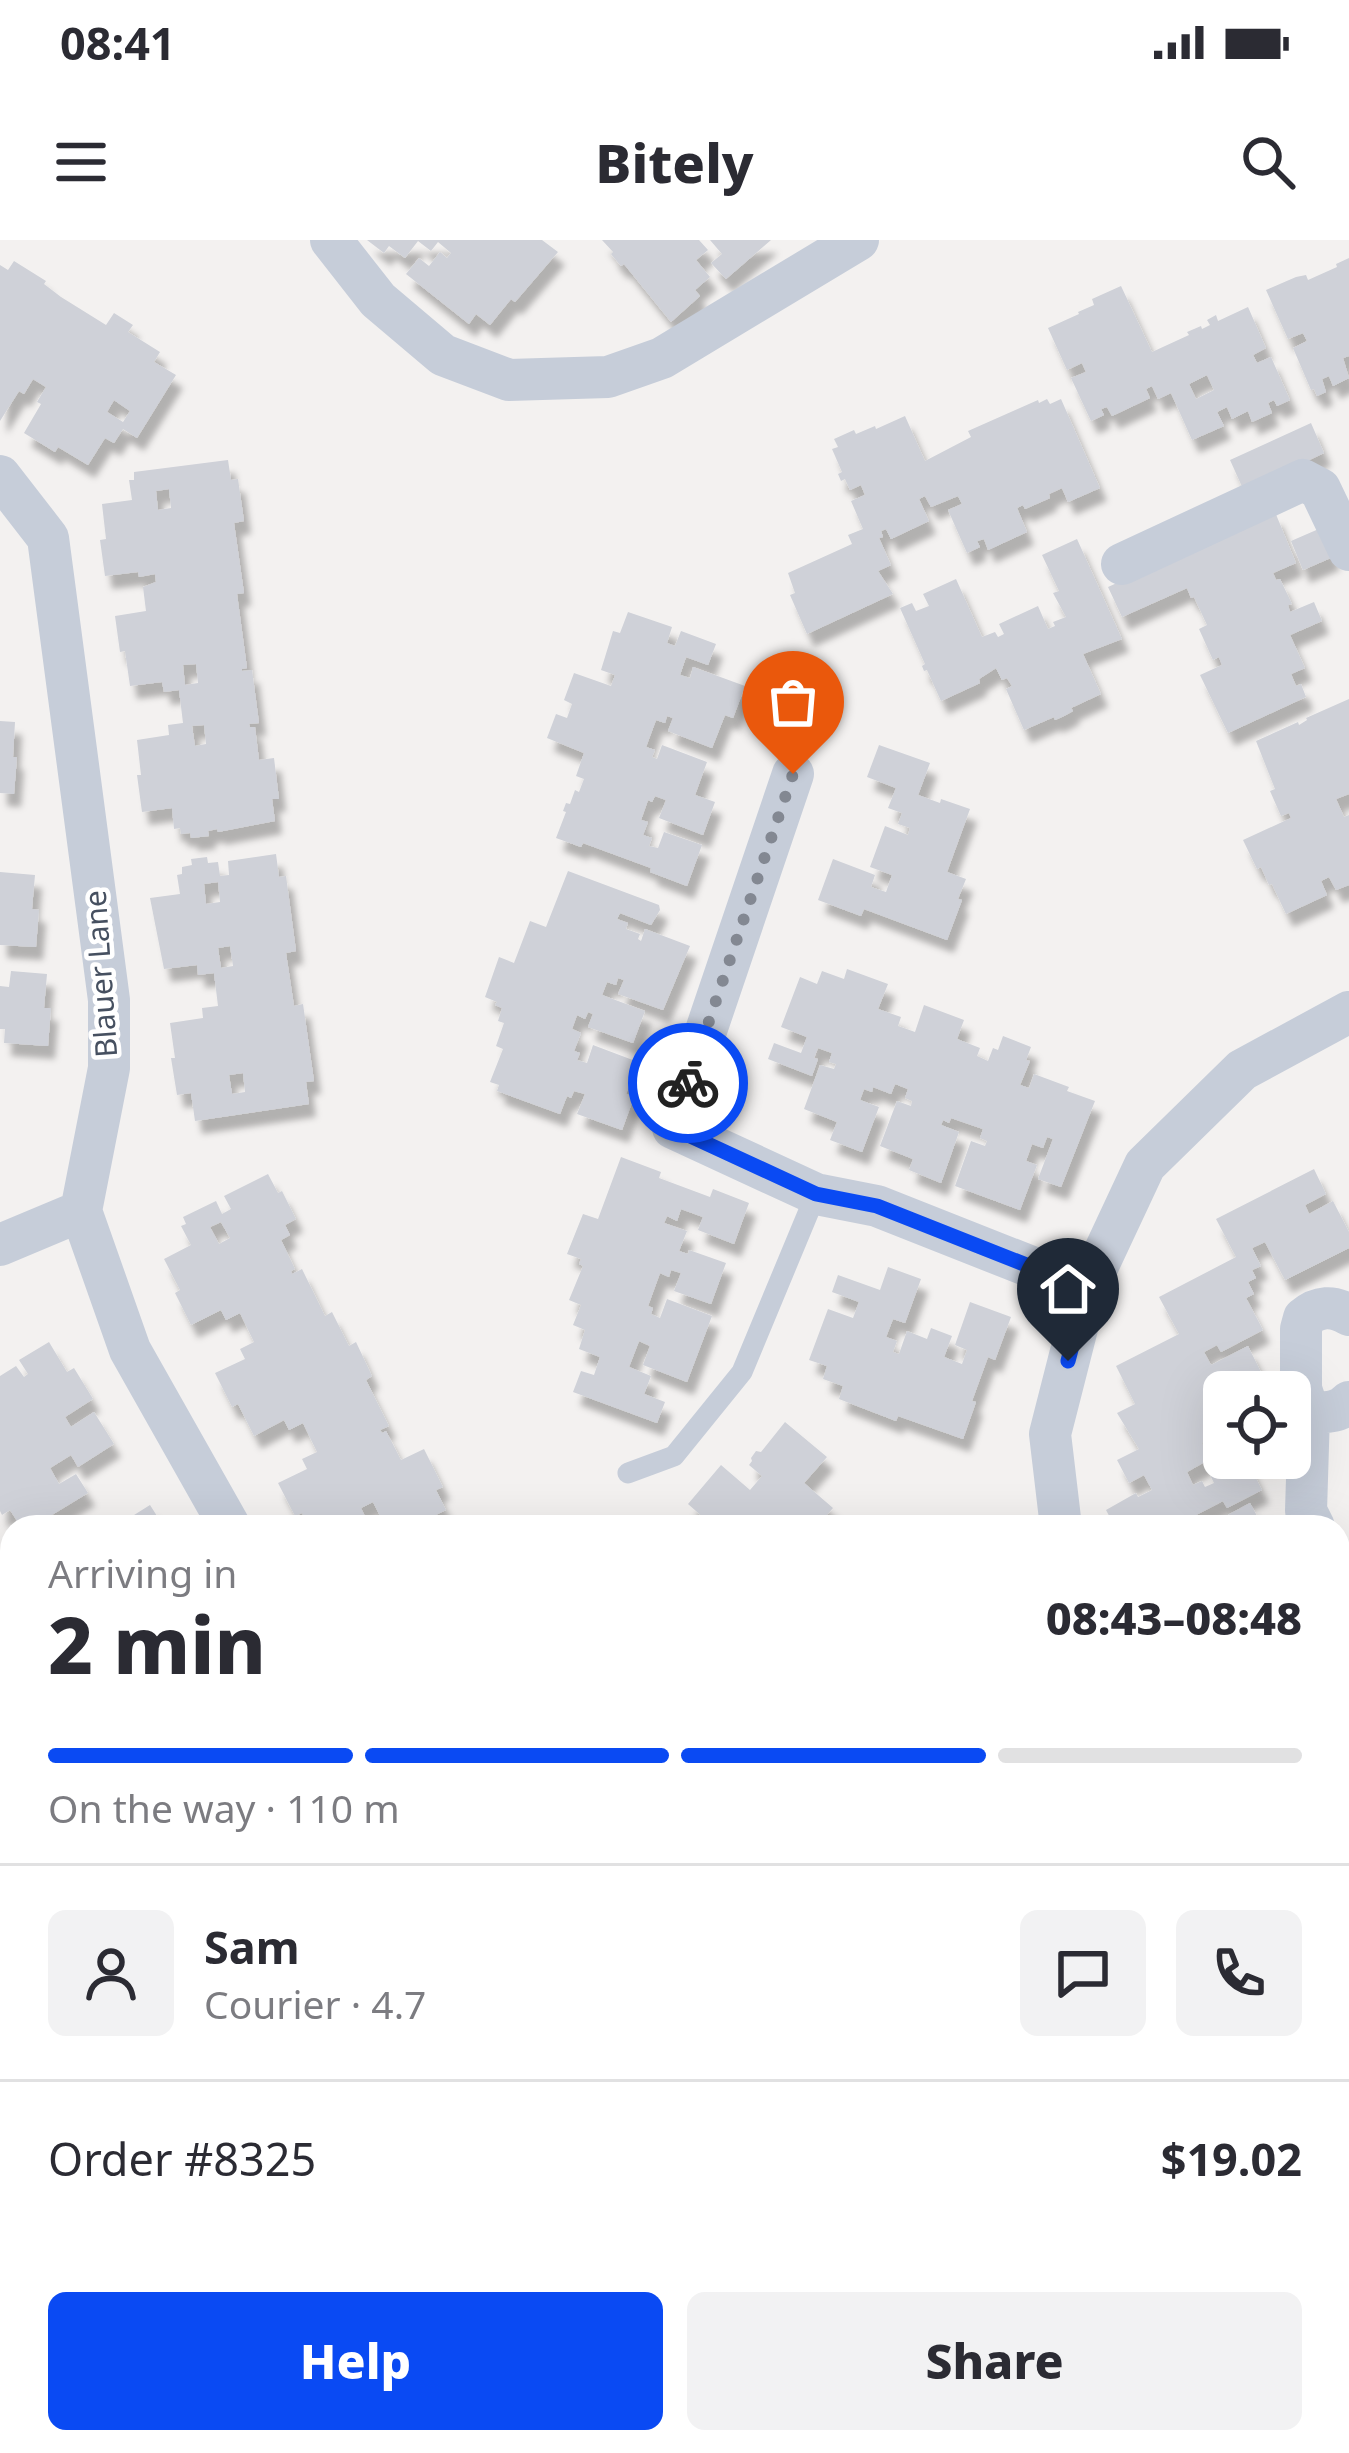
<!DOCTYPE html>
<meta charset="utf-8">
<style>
body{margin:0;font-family:"Noto Sans",sans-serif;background:#f2f2f3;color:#2b2b33;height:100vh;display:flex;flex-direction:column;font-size:45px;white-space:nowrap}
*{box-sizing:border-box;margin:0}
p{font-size:39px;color:#7c7c81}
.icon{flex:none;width:66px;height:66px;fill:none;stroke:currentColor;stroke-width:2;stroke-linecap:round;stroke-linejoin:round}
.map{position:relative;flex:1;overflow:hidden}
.details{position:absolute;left:0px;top:1275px;width:1350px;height:939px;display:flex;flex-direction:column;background:#fff;border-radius:36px 36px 0 0;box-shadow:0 12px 48px #0002}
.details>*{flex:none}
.tools{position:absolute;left:1203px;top:1131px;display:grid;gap:24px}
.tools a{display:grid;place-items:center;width:108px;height:108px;border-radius:18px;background:#fff;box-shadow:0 12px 48px #0002;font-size:60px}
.pin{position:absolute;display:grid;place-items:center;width:102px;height:102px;color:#fff;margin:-123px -51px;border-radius:50% 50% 50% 0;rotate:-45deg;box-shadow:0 0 12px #0007}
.pin .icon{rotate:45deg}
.courier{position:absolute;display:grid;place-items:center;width:120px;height:120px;margin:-60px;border:9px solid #0a4af3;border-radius:50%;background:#fff;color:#222;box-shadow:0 3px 15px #0007}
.summary em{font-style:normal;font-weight:800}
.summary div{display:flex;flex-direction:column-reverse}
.summary{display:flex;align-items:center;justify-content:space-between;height:204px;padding:0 48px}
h1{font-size:78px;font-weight:800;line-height:90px}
.bar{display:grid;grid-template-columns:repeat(4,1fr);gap:18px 12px;align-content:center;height:144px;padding:0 48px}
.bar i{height:15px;border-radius:9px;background:#e1e1e2}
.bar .current{background:#0a4af3}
.bar p{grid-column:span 4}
.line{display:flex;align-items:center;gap:30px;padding:0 48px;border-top:3px solid #e1e1e2}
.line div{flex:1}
.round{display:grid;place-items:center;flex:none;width:126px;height:126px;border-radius:18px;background:#f2f2f3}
.primary-button{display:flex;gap:24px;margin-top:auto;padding:24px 48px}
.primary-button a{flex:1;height:138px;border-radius:18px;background:#0a4af3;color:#fff;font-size:48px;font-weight:800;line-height:138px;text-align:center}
.primary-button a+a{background:#f2f2f3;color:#2b2b33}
.status{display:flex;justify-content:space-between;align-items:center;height:84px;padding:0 60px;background:#fff;direction:ltr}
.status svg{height:33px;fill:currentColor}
header{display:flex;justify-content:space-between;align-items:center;height:156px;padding:0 48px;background:#fff;font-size:54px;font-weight:800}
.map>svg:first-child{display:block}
.water{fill:#85cbf4}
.building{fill:#cfd1d8;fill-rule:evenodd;filter:url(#shadow)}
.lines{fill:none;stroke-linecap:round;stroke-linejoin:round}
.service{stroke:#c6cdd9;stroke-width:21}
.minor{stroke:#c6cdd9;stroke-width:42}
.done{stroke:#838892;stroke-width:12;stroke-dasharray:0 21.6}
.route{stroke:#0a4af3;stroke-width:15}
.labels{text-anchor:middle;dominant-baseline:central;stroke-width:9;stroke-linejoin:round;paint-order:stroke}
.street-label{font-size:30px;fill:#465060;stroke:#fff}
</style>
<div class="status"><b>08:41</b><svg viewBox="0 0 49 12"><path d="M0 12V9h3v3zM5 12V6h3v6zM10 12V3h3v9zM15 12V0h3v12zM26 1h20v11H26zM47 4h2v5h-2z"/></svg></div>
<header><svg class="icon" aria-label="menu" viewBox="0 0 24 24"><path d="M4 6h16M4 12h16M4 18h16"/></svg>Bitely<svg class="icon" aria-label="search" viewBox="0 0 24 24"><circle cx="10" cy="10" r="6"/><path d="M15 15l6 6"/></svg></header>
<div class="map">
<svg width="1349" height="2213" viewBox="0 0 1349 2213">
<defs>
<filter id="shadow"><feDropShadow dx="7" dy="13" stdDeviation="3" flood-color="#0004"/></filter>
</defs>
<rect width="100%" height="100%" fill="#f3f1f0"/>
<path class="water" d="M1349 2183V2213H1202L1201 2202H1301C1315 2210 1324 2202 1338 2202Z"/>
<path class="building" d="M367 0H542L558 12 515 62 511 59 490 85 476 74 469 84 406 34 419 18 429 26 440 12 447 18 451 13 438 2 431 11 418 1 405 18 389 6 384 13Z
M602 0H699L708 10 696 20 710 37 695 50 700 56 671 82 624 24 621 26 611 14 613 12Z
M710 0H771L726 39 711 23 722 14Z
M1349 18V116L1343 118 1349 138 1333 146 1329 136 1322 139 1326 152 1317 156 1314 149 1311 150 1293 108 1307 101 1303 93 1288 99 1266 50 1296 37 1306 35 1308 40 1337 27 1336 24Z
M14 21 46 41 44 44 61 57 106 85 114 73 133 85 128 92 160 112 154 122 176 135 137 198 123 189 114 203 105 198 88 225 58 207 55 212 24 193 41 164 37 162 46 147 33 139 24 154 19 151 0 181V25L8 30ZM114 160 130 171 123 182 107 172Z
M1121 46 1152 112 1189 95 1187 92 1201 86 1202 89 1210 85 1207 80 1216 75 1218 81 1248 67 1266 108 1253 115 1257 123 1271 117 1290 160 1277 166 1274 160 1268 163 1272 173 1252 182 1248 171 1232 179 1227 167 1217 172 1224 186 1192 200 1171 153 1158 159 1152 146 1146 149 1150 158 1112 176 1107 167 1101 169 1104 175 1091 181 1071 138 1086 132 1082 123 1067 130 1048 88 1079 74 1078 72 1094 65 1092 59ZM1207 135 1214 150 1196 159 1189 144Z
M1047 159 1050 164 1061 159 1100 248 1068 262 1062 248 1049 254 1050 258 1025 269 1023 265 1017 268 1027 292 988 310 984 299 977 301 980 307 967 313 948 270 962 264 958 256 931 267 925 256 919 259 929 281 891 299 886 289 881 291 883 297 879 298 891 325 878 331 893 354 807 394 790 355 795 353 788 333 852 304 848 295 863 289 851 261 865 255 861 245 850 250 845 239 841 241 838 234 842 232 832 209 838 207 834 199 854 190 856 194 875 186 876 189 905 176 925 221 971 197 968 191 1038 160 1039 163Z
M1311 183 1324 213 1244 251 1230 220Z
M228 220 231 240 238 239 244 281 234 283 244 353 237 354 247 428 242 429V431L252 430 259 483 249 484 250 487H255L259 520 274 518 279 559H272L275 581 218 592 217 589 208 591 209 596 191 598 190 593 181 594 180 588 174 589 172 568 142 572 137 535H141L137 500 169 495 168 485 183 483 179 450 164 452 162 442 130 446 125 411 120 412 115 376 146 371 143 347 156 342 155 334 139 337 138 332 105 336 100 300 106 299 102 264 132 260 129 240H134V232ZM169 249 171 268 158 270 156 251ZM196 424 198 443 185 445 183 425ZM204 485 206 504 195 506 192 486Z
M1275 272 1296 323 1273 333 1276 340 1280 339 1292 364 1288 365 1290 372 1314 362 1322 381 1290 395 1305 428 1291 434 1296 446 1301 444 1306 457 1228 493 1200 435 1222 425 1219 417 1213 420 1199 389 1207 385 1194 357 1191 358 1187 348 1122 377 1108 347Z
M1321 288 1333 317 1303 330 1291 301Z
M1077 299 1122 399 1083 414 1101 454 1071 468 1073 471 1064 476 1055 480 1054 477 1024 490 1006 449 1012 446 1007 438 1002 440 996 428 979 439 980 443 941 461 927 430 924 431 922 426 925 424 900 368 912 363 916 371 929 366 923 354 956 339 982 397 995 392 998 397 1004 394 999 384 1038 366 1048 389 1055 386 1053 382 1066 377 1053 353 1059 351 1042 315Z
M628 372 672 387 667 403 675 406 681 391 716 404 708 425 686 417 680 435 690 438 693 427 745 446 733 478 725 475 712 508 668 491 673 478 667 476 665 483 656 480 646 507 655 510 652 517 657 519 662 505 707 522 695 555 715 562 703 595 659 578 666 560 655 556 652 562 648 560 641 580 648 582 643 595 652 598 649 606 658 608 664 592 702 605 687 646 650 632 651 628 583 603 581 607 556 598 566 572 563 571 566 563 570 564 575 550 579 552 584 539 576 536 584 513 547 498 556 474 567 478 572 464 564 460 574 433 611 446 615 435 601 430 613 391 620 393Z
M1349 459V554L1336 559 1344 577 1349 575V645L1336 650 1329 637 1321 641 1327 655 1286 674 1272 644 1269 645 1261 627 1257 629 1243 600 1291 578 1289 573 1281 576 1270 551 1275 549 1256 501 1298 482 1299 485 1307 480 1306 478Z
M0 481 15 482 13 517H17L14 554 0 553Z
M879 505 930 523 918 555 940 563 941 559 970 569 947 632 966 639 958 659 962 660 947 700 864 669 861 676 818 660 833 619 875 635 871 647 886 652 892 635 870 627 885 586 908 595 910 588 898 584 902 573 888 568 896 548 867 537Z
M276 614 279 637 286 636 296 711 286 713 294 766 303 764 314 841 306 842 309 864 195 881 191 853 177 855 171 818H175L170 783 203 778 202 768 218 766 214 733 198 735 197 725 164 729 150 658 180 654 177 635 182 634V627L192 625 191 619 207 617 208 623 218 622 220 636 229 635 228 621ZM218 642 220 662 206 664 204 644ZM230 706 233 726 221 728 218 708ZM243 833 245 852 232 854 229 835Z
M568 631 659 665 660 670 651 685 620 673 617 679 628 683 626 689 640 694 638 699 641 701 645 689 690 706 663 770 618 754 624 740 618 738 616 745 607 742 602 755 645 771 633 803 588 787 593 774 588 772 585 779 577 775 572 789 581 793 574 811 580 813 577 820 587 823 593 805 638 822 626 854 634 857 622 890 577 874 585 854 574 851 571 858 567 856 560 874 497 851 499 845 490 842 503 809 496 806 504 783 498 781 502 768 495 765 497 762 485 757 499 717 514 723 530 681 546 687Z
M0 632 35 635 32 669 39 670 36 707 0 705Z
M847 729 888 744 878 769 901 777 898 786 915 792 924 765 964 780 957 799 980 808 977 816 988 821 993 808 998 810 1003 796 1031 807 1026 820 1030 821 1020 845 1029 848 1034 834 1069 847 1067 851 1095 861 1061 947 1038 939 1053 899 1047 897 1043 908 1032 904 1026 921 1037 925 1020 970 955 946 971 901 985 906 987 901 980 898 983 889 951 878 949 883 943 880 941 885 959 892 941 943 909 930 913 919 880 906 897 861 911 866 912 861 905 858 908 849 895 844 891 854 873 847 872 852 864 849 860 860 879 867 862 912 830 900 837 882 804 869 820 825 834 829 836 824 829 822 832 813 818 808 814 818 818 819 812 836 768 819 774 803 801 813 807 797 781 787 800 737 817 744 822 731 844 739Z
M11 731 47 734 44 768H51L48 806 4 803 5 789H0V746L9 747Z
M621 917 661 932 659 938 710 957 713 949 749 963 734 1004 698 990 703 977 681 969 677 981 667 976 664 983 687 991 679 1011 688 1014 689 1010 726 1023 711 1064 674 1051 681 1033 671 1030 669 1037 660 1033 648 1066 653 1068 651 1074 660 1078 667 1059 712 1076 687 1142 643 1125 650 1106 639 1101 629 1127 651 1136 644 1154 665 1162 657 1183 573 1152 581 1131 594 1135 600 1117 579 1109 585 1090 573 1085 581 1065 569 1060 583 1026 579 1024 581 1019 567 1014 583 974 598 979Z
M1314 929 1326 954 1305 965 1309 974 1333 961 1349 992V1008L1285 1040 1265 1002 1252 1008 1261 1026 1252 1030 1256 1038 1248 1042 1254 1054 1246 1058 1263 1090 1221 1112 1217 1105 1204 1112 1211 1125 1248 1106 1265 1140 1241 1152H1224V1164L1215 1146 1211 1148 1214 1155 1205 1159 1211 1172 1224 1165V1209L1213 1189 1203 1193 1207 1200 1202 1203 1210 1219 1187 1232 1193 1245 1202 1241 1205 1247 1214 1243 1207 1229 1228 1218H1246L1262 1250 1227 1268 1223 1261 1173 1287H1115L1106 1270 1136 1253 1138 1257 1152 1250 1144 1235 1129 1243 1117 1220 1139 1209 1117 1173 1135 1164 1116 1126 1179 1094 1159 1057 1236 1017 1216 979Z
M268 934 278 953 282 951 296 979 285 985 290 995 281 1000 295 1029 291 1031 292 1034 302 1029 325 1076 332 1072 349 1106 356 1102 372 1136 366 1140 389 1186 380 1190 382 1193 386 1191 401 1220 424 1209 443 1247 436 1250 446 1270 411 1287H401L397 1279 388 1283 390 1287H309L302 1273 295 1276 278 1243 307 1229 302 1219 317 1212 303 1183 289 1190 284 1180 254 1196 238 1164 232 1167 215 1133 245 1119 240 1109 254 1102 240 1073 226 1080 221 1070 191 1085 175 1053 180 1050 164 1019 191 1005 181 986 186 984 183 977 216 961 222 974 231 969 224 956ZM221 982 230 998 219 1004 210 987ZM373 1262 381 1278 369 1285 361 1268Z
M888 1027 921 1039 905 1083 893 1079 886 1097 897 1101 893 1112 899 1114 907 1091 927 1099 931 1088 952 1096 944 1117 962 1124 967 1110 955 1105 970 1062 1011 1077 995 1120 988 1117 972 1161 976 1162 963 1199 898 1176 896 1181 839 1159 843 1146 823 1139 827 1126 809 1120 828 1069 853 1078 859 1062 832 1052 838 1035 880 1050Z
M49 1102 67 1132 74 1128 93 1159 65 1177 71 1187 94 1172 114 1204 78 1227 71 1215 50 1228 59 1244 76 1234 88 1253 32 1287H21L10 1270 2 1275 0 1271V1136L16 1126 24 1137 28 1134 19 1120Z
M785 1182 827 1217 804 1243 833 1268 816 1287H697L704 1278 688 1264 721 1225 750 1250 762 1236 749 1225 752 1221 751 1218 756 1211 761 1212Z
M1250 1263 1263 1287H1217L1215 1282Z
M150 1265 164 1287H115Z
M1338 1441 1349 1462V1490L1338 1495Z
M1346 1663 1349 1668V1743L1338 1722V1667Z
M12 1894V2048L0 2060V1905Z
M1349 1971V2076L1340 2065 1338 2067V1981Z
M357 2202H425L408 2210 409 2213H363Z
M447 2202H490L467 2213H452Z
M1062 2202H1095L1089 2207 1094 2213H1050Z"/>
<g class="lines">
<path class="service" d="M628 1233 674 1216 742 1132 816 954"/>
<path class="minor" d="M331 0 378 60 443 115 509 140 608 137 662 118 858 0
M0 236 48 298 109 760V828L81 971 130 1110 230 1287
M1122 324 1303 240 1320 249 1349 310
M793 534 673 888 816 954 877 966 1087 1049
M0 1005 81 971
M1309 1173C1323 1172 1338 1174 1349 1162
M1061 1287 1050 1194 1087 1049 1145 925 1242 830 1349 772
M1314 1287 1306 1271 1309 1173 1301 1149V1089L1304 1078C1318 1066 1333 1065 1349 1075
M1338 1334 1349 1355
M1338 1540 1349 1532
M1338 1883 1349 1886
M0 2164 12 2173
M271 2202 277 2213
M906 2202 909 2213
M673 2213 711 2202"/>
</g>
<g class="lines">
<path class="done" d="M688 843 793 534"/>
<path class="route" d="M688 843 673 888 816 954 877 966 1087 1049 1068 1121"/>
</g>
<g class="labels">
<g class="street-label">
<text transform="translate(100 734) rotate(-94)">Blauer Lane</text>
</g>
</g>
</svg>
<div class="tools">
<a><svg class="icon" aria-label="locate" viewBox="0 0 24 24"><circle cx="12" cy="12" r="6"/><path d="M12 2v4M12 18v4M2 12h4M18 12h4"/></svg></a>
</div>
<div class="pin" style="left:793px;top:534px;background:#ea580c"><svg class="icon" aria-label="bag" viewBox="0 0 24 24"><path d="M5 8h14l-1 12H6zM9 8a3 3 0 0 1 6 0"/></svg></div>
<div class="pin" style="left:1068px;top:1121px;background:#1f2937"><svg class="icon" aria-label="home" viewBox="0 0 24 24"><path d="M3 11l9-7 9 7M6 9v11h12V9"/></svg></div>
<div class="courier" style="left:688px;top:843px"><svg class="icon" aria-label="bike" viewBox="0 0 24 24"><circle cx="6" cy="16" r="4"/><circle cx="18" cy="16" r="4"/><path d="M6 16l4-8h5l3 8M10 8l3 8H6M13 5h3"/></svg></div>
<section class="details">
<div class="summary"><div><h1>2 min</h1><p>Arriving in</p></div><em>08:43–08:48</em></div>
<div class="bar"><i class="current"></i><i class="current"></i><i class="current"></i><i></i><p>On the way · 110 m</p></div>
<div class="line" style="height:216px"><a class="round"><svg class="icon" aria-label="person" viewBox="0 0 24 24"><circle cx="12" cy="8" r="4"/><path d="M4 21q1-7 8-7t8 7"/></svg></a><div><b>Sam</b><p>Courier · 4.7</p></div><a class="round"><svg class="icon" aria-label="chat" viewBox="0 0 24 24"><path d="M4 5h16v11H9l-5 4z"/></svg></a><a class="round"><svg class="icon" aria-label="phone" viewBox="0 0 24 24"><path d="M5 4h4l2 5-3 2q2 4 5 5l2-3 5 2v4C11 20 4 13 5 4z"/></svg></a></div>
<div class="line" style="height:156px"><div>Order #8325</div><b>$19.02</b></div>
<div class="primary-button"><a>Help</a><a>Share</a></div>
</section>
</div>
